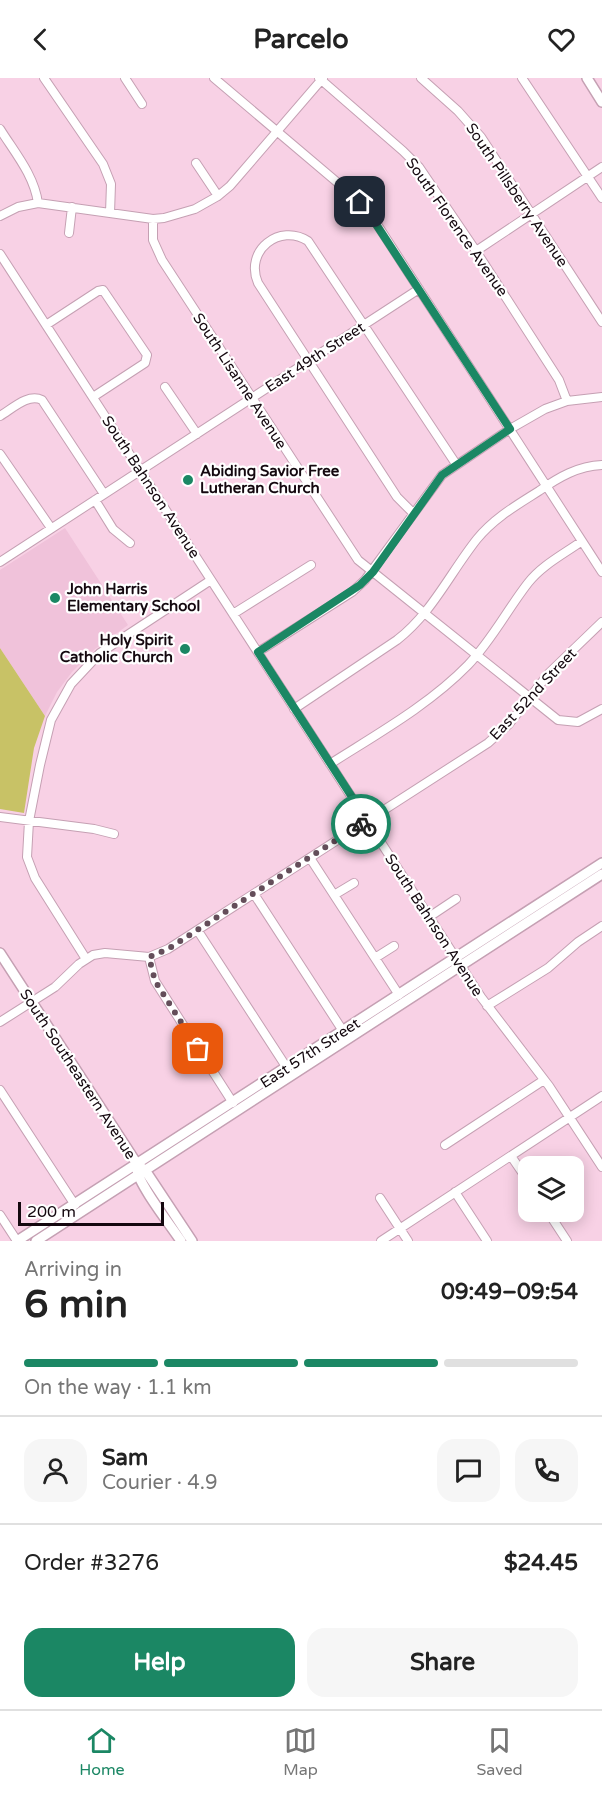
<!DOCTYPE html>
<meta charset="utf-8">
<style>
body{margin:0;font-family:"Varela Round",sans-serif;background:#f6f6f6;color:#222;height:100vh;display:flex;flex-direction:column;font-size:22px;white-space:nowrap}
*{box-sizing:border-box;margin:0}
p{font-size:20px;color:#767676}
.icon{flex:none;width:33px;height:33px;fill:none;stroke:currentColor;stroke-width:2;stroke-linecap:round;stroke-linejoin:round}
.map{position:relative;height:1163px;overflow:hidden}
.sheet{display:flex;flex-direction:column;background:#fff;flex:1}
.sheet>*{flex:none}
.fabs{position:absolute;left:518px;top:1078px;display:grid;gap:12px}
.fabs a{display:grid;place-items:center;width:66px;height:66px;border-radius:12px;background:#fff;box-shadow:0 3px 15px #0003;font-size:30px}
.scale{position:absolute;left:18px;bottom:15px;width:146px;box-sizing:border-box;padding-left:6px;border:3px solid #14080f;border-top:0;font-size:16px;line-height:21px;white-space:nowrap;color:#14080f;-webkit-text-stroke:4px #fff;paint-order:stroke}
.pin{position:absolute;display:grid;place-items:center;width:51px;height:51px;color:#fff;margin:-26px;border-radius:12px;box-shadow:0 3px 9px #0006}
.courier{position:absolute;display:grid;place-items:center;width:60px;height:60px;margin:-30px;border:4px solid #1b8764;border-radius:50%;background:#fff;color:#222;box-shadow:0 2px 8px #0007}
.head em{font-style:normal;font-weight:700}
.head div{display:flex;flex-direction:column-reverse}
.head{display:flex;align-items:center;justify-content:space-between;height:102px;padding:0 24px}
h1{font-size:39px;font-weight:700;line-height:45px}
.bar{display:grid;grid-template-columns:repeat(4,1fr);gap:9px 6px;align-content:center;height:72px;padding:0 24px}
.bar i{height:8px;border-radius:4px;background:#e0e0e0}
.bar .current{background:#1b8764}
.bar p{grid-column:span 4}
.line{display:flex;align-items:center;gap:15px;padding:0 24px;border-top:2px solid #e0e0e0}
.line div{flex:1}
.round{display:grid;place-items:center;flex:none;width:63px;height:63px;border-radius:18px;background:#f6f6f6}
.button{display:flex;gap:12px;margin-top:auto;padding:12px 24px}
.button a{flex:1;height:69px;border-radius:18px;background:#1b8764;color:#fff;font-size:24px;font-weight:700;line-height:69px;text-align:center}
.button a+a{background:#f6f6f6;color:#222}
header{display:flex;justify-content:space-between;align-items:center;height:78px;padding:0 24px;background:#fff;font-size:27px;font-weight:700}
.dock{display:flex;justify-content:space-around;align-items:center;height:84px;border-top:2px solid #e0e0e0;background:#fff;font-size:16px;color:#767676}
.dock a{display:grid;justify-items:center;gap:3px}
.dock .current{color:#1b8764}
.map>svg:first-child{display:block}
.built{fill:#f0c2da}
.green{fill:#c8c266}
.lines{fill:none;stroke-linecap:round;stroke-linejoin:round}
.minor-casing{stroke:#c5a0b3;stroke-width:10}
.major-casing{stroke:#c5a0b3;stroke-width:12}
.minor{stroke:#fff;stroke-width:8}
.major{stroke:#fff;stroke-width:9}
.done{stroke:#644e5a;stroke-width:6;stroke-dasharray:0 10.8}
.route{stroke:#1b8764;stroke-width:8}
.poi-dot{fill:#1b8764;stroke:#fff;stroke-width:2}
.labels{text-anchor:middle;dominant-baseline:central;stroke-width:4.5;stroke-linejoin:round;paint-order:stroke}
.street-label{font-size:15px;fill:#14080f;stroke:#fff}
.poi-label{font-size:15px;font-weight:bold;fill:#14080f;stroke:#fff;text-anchor:start}
</style>
<header><svg class="icon" aria-label="back" viewBox="0 0 24 24"><path d="M15 5l-7 7 7 7"/></svg>Parcelo<svg class="icon" aria-label="heart" viewBox="0 0 24 24"><path d="M12 20l-8-8c-3-5 5-10 8-4 3-6 11-1 8 4z"/></svg></header>
<div class="map">
<svg width="602" height="1163" viewBox="0 0 602 1163">
<rect width="100%" height="100%" fill="#f8d1e5"/>
<path class="built" d="M65 450 128 547 95 571 72 594 57 614 45 638 0 570V492Z"/>
<path class="green" d="M0 570 45 638 34 670 24 735 0 731Z"/>
<g class="lines">
<defs>
<path id="minor" d="M44 0 103 86 111 106 110 135
M125 0 142 26
M214 0 351 116 371 137 602 494
M319 0 403 73 419 89 476 173 559 302 567 323
M421 0 458 33 481 59 602 244
M522 0 602 120
M0 51C15 75 34 97 38 125
M196 85 218 118
M0 138 18 129 38 125 153 141 164 140 195 131 218 118 230 108 323 0
M153 141V162L162 182 358 482 558 642 578 644 602 631
M69 155 72 129
M476 173 602 89
M0 176 481 919 549 1008 602 1089
M46 247 98 213 103 212 147 277 145 285 93 319
M165 309 197 356
M0 338C12 331 28 315 42 322L104 416
M0 376 51 450
M95 422 113 451 130 465
M413 435 397 419 258 205C244 172 280 145 308 163L456 386
M0 484 419 211
M233 536 311 487
M258 574 352 514 365 502 442 397 510 351 545 331 567 323 602 319
M294 631 397 562C432 535 450 495 477 461 494 440 517 427 539 413 559 399 578 388 602 387
M330 686C377 656 429 627 468 587 492 562 507 532 528 505 542 487 564 476 582 463
M0 739 94 751 114 756
M310 780 399 917
M254 816 343 953
M334 817 354 805
M429 839 456 821
M198 853 287 990
M149 879 155 903 233 1025
M375 880 394 868
M86 881 35 800 27 779 29 743 40 687 51 642 71 606 100 575 211 502
M487 928 548 890 578 864 602 848
M0 944 55 909 79 886 93 877 105 875 149 879 168 871 488 665 509 646 549 595 602 544
M0 1012 75 1127
M445 1067 544 1002
M511 1078 528 1103
M455 1114 487 1163
M380 1120 408 1163
M548 1134 567 1163
M0 1137 17 1163
M381 1163 602 1018"/>
<path id="major" d="M587 0 602 24
M0 875 137 1086 145 1092 192 1163
M137 1092C139 1107 171 1148 181 1163
M17 1163 602 785
M36 1163 602 796"/>
</defs>
<use href="#minor" class="minor-casing"/>
<use href="#major" class="major-casing"/>
<use href="#minor" class="minor"/>
<use href="#major" class="major"/>
</g>
<g class="lines">
<path class="done" d="M198 971 155 903 149 879 168 871 361 746"/>
<path class="route" d="M360 124 370 137 510 351 442 397 373 494 360 507 258 574 367 742 361 746"/>
</g>
<g class="poi-dot">
<circle cx="188" cy="402" r="6"/>
<circle cx="55" cy="520" r="6"/>
<circle cx="185" cy="571" r="6"/>
</g>
<g class="labels">
<g class="street-label">
<text transform="translate(517 117) rotate(56)">South Pillsberry Avenue</text>
<text transform="translate(457 149) rotate(55)">South Florence Avenue</text>
<text transform="translate(315 279) rotate(-33)">East 49th Street</text>
<text transform="translate(240 303) rotate(57)">South Lisanne Avenue</text>
<text transform="translate(151 409) rotate(57)">South Bahnson Avenue</text>
<text transform="translate(533 616) rotate(-47)">East 52nd Street</text>
<text transform="translate(434 847) rotate(57)">South Bahnson Avenue</text>
<text transform="translate(310 975) rotate(-33)">East 57th Street</text>
<text transform="translate(78 996) rotate(57)">South Southeastern Avenue</text>
</g>
<g class="poi-label">
<text x="200" y="393">Abiding Savior Free<tspan x="200" dy="17">Lutheran Church</tspan></text>
<text x="67" y="511">John Harris<tspan x="67" dy="17">Elementary School</tspan></text>
<text x="173" y="562" text-anchor="end">Holy Spirit<tspan x="173" dy="17">Catholic Church</tspan></text>
</g>
</g>
</svg>
<div class="fabs">
<a><svg class="icon" aria-label="layers" viewBox="0 0 24 24"><path d="M12 4l9 5-9 5-9-5zM3 14l9 5 9-5"/></svg></a>
</div>
<div class="scale">200 m</div>
<div class="pin" style="left:198px;top:971px;background:#ea580c"><svg class="icon" aria-label="bag" viewBox="0 0 24 24"><path d="M5 8h14l-1 12H6zM9 8a3 3 0 0 1 6 0"/></svg></div>
<div class="pin" style="left:360px;top:124px;background:#1f2937"><svg class="icon" aria-label="home" viewBox="0 0 24 24"><path d="M3 11l9-7 9 7M6 9v11h12V9"/></svg></div>
<div class="courier" style="left:361px;top:746px"><svg class="icon" aria-label="bike" viewBox="0 0 24 24"><circle cx="6" cy="16" r="4"/><circle cx="18" cy="16" r="4"/><path d="M6 16l4-8h5l3 8M10 8l3 8H6M13 5h3"/></svg></div>
</div>
<section class="sheet">
<div class="head"><div><h1>6 min</h1><p>Arriving in</p></div><em>09:49–09:54</em></div>
<div class="bar"><i class="current"></i><i class="current"></i><i class="current"></i><i></i><p>On the way · 1.1 km</p></div>
<div class="line" style="height:108px"><a class="round"><svg class="icon" aria-label="person" viewBox="0 0 24 24"><circle cx="12" cy="8" r="4"/><path d="M4 21q1-7 8-7t8 7"/></svg></a><div><b>Sam</b><p>Courier · 4.9</p></div><a class="round"><svg class="icon" aria-label="chat" viewBox="0 0 24 24"><path d="M4 5h16v11H9l-5 4z"/></svg></a><a class="round"><svg class="icon" aria-label="phone" viewBox="0 0 24 24"><path d="M5 4h4l2 5-3 2q2 4 5 5l2-3 5 2v4C11 20 4 13 5 4z"/></svg></a></div>
<div class="line" style="height:78px"><div>Order #3276</div><b>$24.45</b></div>
<div class="button"><a>Help</a><a>Share</a></div>
</section>
<nav class="dock">
<a class="current"><svg class="icon" aria-label="home" viewBox="0 0 24 24"><path d="M3 11l9-7 9 7M6 9v11h12V9"/></svg>Home</a>
<a><svg class="icon" aria-label="map" viewBox="0 0 24 24"><path d="M3 6l6-2 6 2 6-2v14l-6 2-6-2-6 2zM9 4v14M15 6v14"/></svg>Map</a>
<a><svg class="icon" aria-label="saved" viewBox="0 0 24 24"><path d="M7 4h10v16l-5-4-5 4z"/></svg>Saved</a>
</nav>
